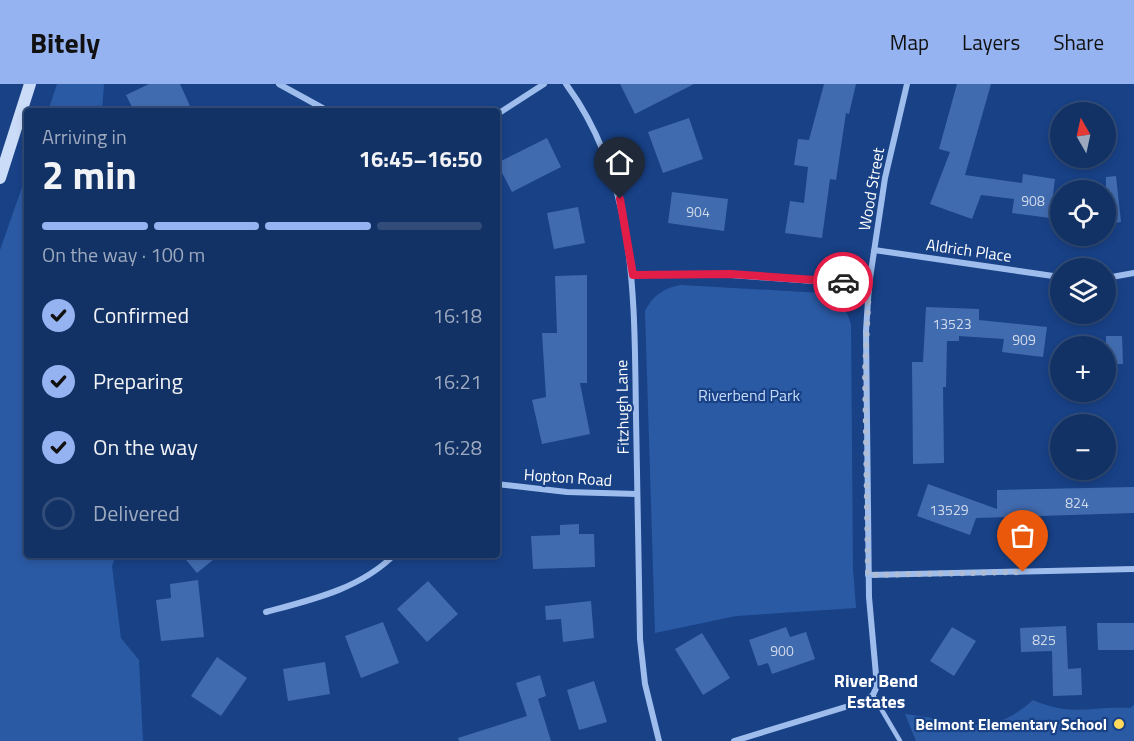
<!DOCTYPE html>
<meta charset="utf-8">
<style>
body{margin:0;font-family:"Titillium Web",sans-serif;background:#1f3d6d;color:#f1f3f6;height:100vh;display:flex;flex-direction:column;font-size:22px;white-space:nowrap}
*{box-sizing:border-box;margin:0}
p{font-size:20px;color:#9ca9bf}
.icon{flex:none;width:33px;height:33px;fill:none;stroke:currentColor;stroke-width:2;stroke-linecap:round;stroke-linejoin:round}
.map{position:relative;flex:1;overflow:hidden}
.drawer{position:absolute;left:24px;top:24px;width:476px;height:450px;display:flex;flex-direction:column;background:#123164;border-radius:6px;box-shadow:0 3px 9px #0003,0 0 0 2px #314c78}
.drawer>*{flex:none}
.needle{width:39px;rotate:351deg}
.tools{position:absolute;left:1050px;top:18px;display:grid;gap:12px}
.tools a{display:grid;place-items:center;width:66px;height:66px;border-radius:50%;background:#123164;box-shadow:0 3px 9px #0003,0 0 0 2px #314c78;font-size:30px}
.pin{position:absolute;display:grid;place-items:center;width:51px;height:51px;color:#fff;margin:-62px -26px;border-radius:50% 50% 50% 0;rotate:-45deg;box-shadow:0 0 6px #0007}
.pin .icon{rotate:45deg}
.courier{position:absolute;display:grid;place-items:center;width:60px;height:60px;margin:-30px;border:4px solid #e11d48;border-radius:50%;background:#fff;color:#222;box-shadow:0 2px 8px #0007}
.headline em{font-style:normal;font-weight:700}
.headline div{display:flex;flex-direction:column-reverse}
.headline{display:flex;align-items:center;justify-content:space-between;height:102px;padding:0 18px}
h1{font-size:39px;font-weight:700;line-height:45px}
.bar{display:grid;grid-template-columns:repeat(4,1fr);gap:9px 6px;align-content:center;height:72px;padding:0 18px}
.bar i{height:8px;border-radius:4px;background:#314c78}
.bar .selected{background:#95b2f1}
.bar p{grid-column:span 4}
ol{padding:0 18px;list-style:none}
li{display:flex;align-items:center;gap:18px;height:66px}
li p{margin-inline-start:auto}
li .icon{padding:6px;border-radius:50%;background:#95b2f1;color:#111;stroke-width:4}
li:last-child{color:#9ca9bf}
li i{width:33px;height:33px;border:3px solid #314c78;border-radius:50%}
header{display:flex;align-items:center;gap:36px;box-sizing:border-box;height:84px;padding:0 30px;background:#95b2f1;color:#111}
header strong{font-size:28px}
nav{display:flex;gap:33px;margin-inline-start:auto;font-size:21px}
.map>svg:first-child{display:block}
.green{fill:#2b5aa4}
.building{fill:#416baf}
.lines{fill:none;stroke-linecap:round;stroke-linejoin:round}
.lane{stroke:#9ebded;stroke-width:4.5}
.street{stroke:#9ebded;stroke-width:6}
.secondary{stroke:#cbdcf9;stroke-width:12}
.done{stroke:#aebcd5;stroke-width:6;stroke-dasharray:0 10.8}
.route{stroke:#e11d48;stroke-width:8}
.poi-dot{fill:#ffda5a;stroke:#184186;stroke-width:2}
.labels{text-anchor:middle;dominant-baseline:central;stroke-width:4.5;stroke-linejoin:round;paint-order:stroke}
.number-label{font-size:14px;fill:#d0daeb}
.street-label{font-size:16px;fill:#fff;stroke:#184186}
.park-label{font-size:16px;fill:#c4d9f9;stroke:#184186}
.poi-label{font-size:16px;font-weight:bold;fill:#fff;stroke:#184186;text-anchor:end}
.neighbourhood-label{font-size:18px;font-weight:bold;fill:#fff;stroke:#184186}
</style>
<header>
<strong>Bitely</strong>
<nav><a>Map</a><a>Layers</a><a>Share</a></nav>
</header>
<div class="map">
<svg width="1134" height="657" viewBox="0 0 1134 657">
<rect width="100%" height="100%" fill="#184186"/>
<path class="green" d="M57 0H104L102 27H48Z
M27 89V471H116L112 482 121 554 139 576 143 657H0V166Z
M681 201 822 209C839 214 846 223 851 240L853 485 856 524 736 532 655 549 645 227C653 211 664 204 681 201Z
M1033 616C1072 633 1090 622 1130 624L1134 621V657H916L905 630C960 636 987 657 1033 616Z"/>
<path class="building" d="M149 0H180L190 22 180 27H134L126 11Z
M620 0H694L635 30Z
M824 0H856L849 30 846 29 836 96 830 95 822 154 785 149 790 117 804 119 808 83 794 81 798 55 809 56Z
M957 0H991L965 91 1022 99 1023 90 1055 95 1050 134 1012 129 1014 115 981 111 972 135 930 120 950 68 939 65Z
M689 34 703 75 663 89 648 48Z
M547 54 561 83 512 108 497 79Z
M1116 92 1121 138 1106 140V93Z
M672 108 728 115 724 147 668 139Z
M578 123 585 159 554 165 547 129Z
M587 191V299H580L590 350 542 360 532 316 546 313 542 249H557L555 192Z
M926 223 979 225V236L1047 243 1043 273 1002 268 1004 255 959 252V257H947L946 303H943L944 379 913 380 912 278H923Z
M1106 252H1122L1123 280H1106Z
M928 400 997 425V406L1134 403V429L976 434 970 451 917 432Z
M579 440V450H594L595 483 533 485 531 452 560 451V441Z
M182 471H219L197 489Z
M198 496 204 553 161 557 156 516 171 514 170 500Z
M428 497 458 530 427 558 397 525Z
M591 517 594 554 563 558 561 535 546 536 545 522Z
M383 538 399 579 361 594 345 552Z
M1097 539H1134V566H1098Z
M1066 542 1068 585 1081 584 1082 611 1053 612 1052 567 1021 568 1020 544Z
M786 543 790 553 806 548 815 575 772 590 768 579 758 582 749 556Z
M952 543 976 557 954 592 930 577Z
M702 549 730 594 703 611 675 565Z
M217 573 247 594 221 632 191 612Z
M325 578 330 610 288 617 283 585Z
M540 591 546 612 538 615 551 657H459L458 654 527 632 516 599Z
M594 597 607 638 579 646 567 606Z"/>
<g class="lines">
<path class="lane" d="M873 611 900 657"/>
<path class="street" d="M279 0 328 27
M566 0C638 98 634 216 636 332 637 406 639 480 640 555L645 600 659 657
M496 31 544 0
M874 166 1060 193
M633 191H731L869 201
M1106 194 1134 189
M496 400 567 408 637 410
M868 491 1134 485
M266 528C311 516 360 505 394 471
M734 657 865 617 873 611 877 602 869 513 866 247 869 201 885 94 907 0"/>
<path class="secondary" d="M0 94 30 0"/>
</g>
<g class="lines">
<path class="done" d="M843 198 869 201 865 287 868 491 1023 488"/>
<path class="route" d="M620 115 633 191 731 190 843 198"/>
</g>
<circle class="poi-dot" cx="1119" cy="640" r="6"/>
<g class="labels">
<g class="number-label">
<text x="1033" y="116">908</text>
<text x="698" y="127">904</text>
<text x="952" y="239">13523</text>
<text x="1024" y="255">909</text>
<text x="1077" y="418">824</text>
<text x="949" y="425">13529</text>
<text x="1044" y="555">825</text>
<text x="782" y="566">900</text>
</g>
<g class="street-label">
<text transform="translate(871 105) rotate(-80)">Wood Street</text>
<text transform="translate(969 166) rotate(8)">Aldrich Place</text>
<text transform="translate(622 323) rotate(-91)">Fitzhugh Lane</text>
<text transform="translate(568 393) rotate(4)">Hopton Road</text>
</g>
<g class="park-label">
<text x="749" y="311">Riverbend Park</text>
</g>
<g class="poi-label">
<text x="1107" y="640">Belmont Elementary School</text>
</g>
<g class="neighbourhood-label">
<text x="876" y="596">River Bend<tspan x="876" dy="21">Estates</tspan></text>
</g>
</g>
</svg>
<div class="tools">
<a><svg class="needle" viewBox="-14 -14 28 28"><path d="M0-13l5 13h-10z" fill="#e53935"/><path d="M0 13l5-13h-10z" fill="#9ca9bf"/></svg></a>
<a><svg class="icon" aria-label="locate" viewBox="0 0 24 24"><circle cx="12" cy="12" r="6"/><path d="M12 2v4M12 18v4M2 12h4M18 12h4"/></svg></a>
<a><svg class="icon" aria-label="layers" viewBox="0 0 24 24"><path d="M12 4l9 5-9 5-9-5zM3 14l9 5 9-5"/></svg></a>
<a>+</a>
<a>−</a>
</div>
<div class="pin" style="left:1023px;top:488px;background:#ea580c"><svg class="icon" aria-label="bag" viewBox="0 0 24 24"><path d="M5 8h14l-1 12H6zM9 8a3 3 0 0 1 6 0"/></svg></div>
<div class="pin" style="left:620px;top:115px;background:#1f2937"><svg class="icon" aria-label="home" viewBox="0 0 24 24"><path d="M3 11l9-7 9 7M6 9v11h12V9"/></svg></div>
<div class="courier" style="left:843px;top:198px"><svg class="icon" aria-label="car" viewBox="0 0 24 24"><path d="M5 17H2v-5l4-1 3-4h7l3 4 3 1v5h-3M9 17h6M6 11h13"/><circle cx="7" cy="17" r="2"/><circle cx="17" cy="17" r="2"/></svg></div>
<section class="drawer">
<div class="headline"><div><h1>2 min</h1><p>Arriving in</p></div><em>16:45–16:50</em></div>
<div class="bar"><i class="selected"></i><i class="selected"></i><i class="selected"></i><i></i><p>On the way · 100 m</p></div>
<ol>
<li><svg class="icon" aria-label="check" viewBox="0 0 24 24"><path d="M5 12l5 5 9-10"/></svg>Confirmed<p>16:18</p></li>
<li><svg class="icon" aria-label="check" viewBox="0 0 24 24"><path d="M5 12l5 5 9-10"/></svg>Preparing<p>16:21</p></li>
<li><svg class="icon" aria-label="check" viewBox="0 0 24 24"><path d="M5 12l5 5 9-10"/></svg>On the way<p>16:28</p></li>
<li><i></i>Delivered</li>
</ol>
</section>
</div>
